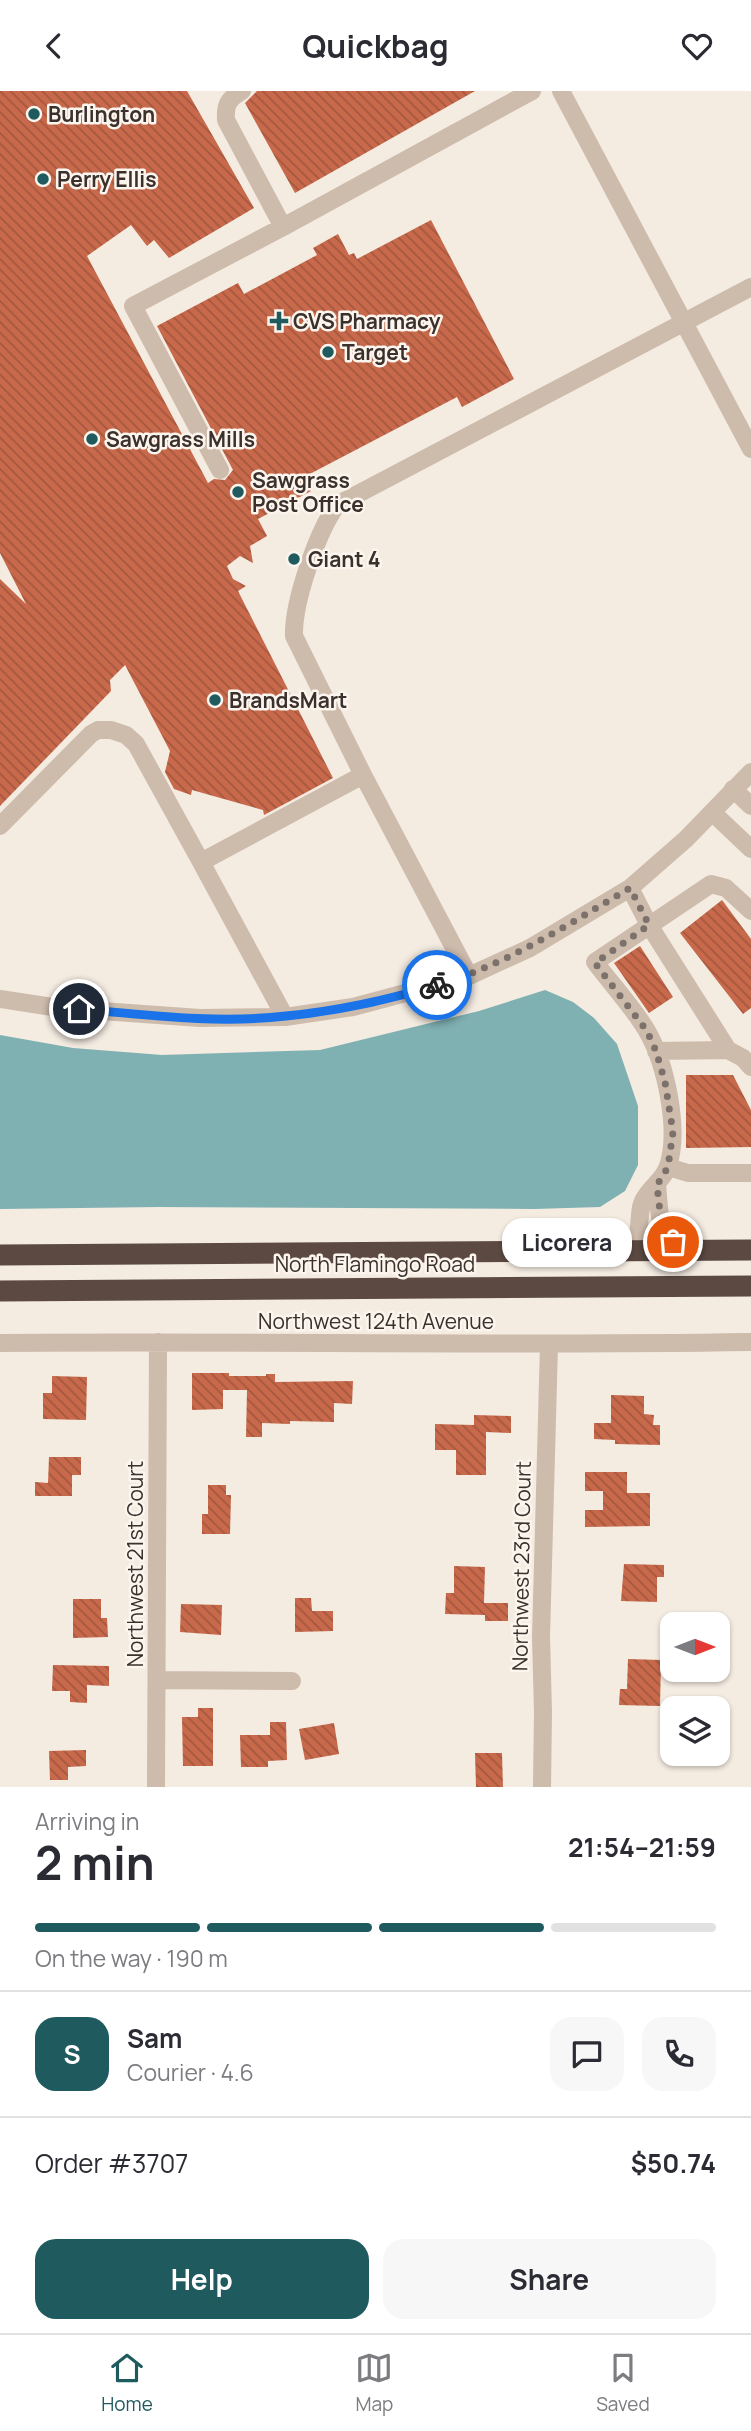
<!DOCTYPE html>
<meta charset="utf-8">
<style>
body{margin:0;font-family:Manrope,sans-serif;background:#f7f7f7;color:#2b2b33;height:100vh;display:flex;flex-direction:column;font-size:26px;white-space:nowrap}
*{box-sizing:border-box;margin:0}
p{font-size:23px;color:#7c7c81}
.icon{flex:none;width:38px;height:38px;fill:none;stroke:currentColor;stroke-width:2;stroke-linecap:round;stroke-linejoin:round}
.map{position:relative;height:1696px;overflow:hidden}
.details{display:flex;flex-direction:column;background:#fff;flex:1}
.details>*{flex:none}
.needle{width:46px;rotate:90deg}
.tools{position:absolute;left:660px;top:1521px;display:grid;gap:14px}
.tools a{display:grid;place-items:center;width:70px;height:70px;border-radius:14px;background:#fff;box-shadow:0 2px 5px #0004;font-size:35px}
.pin{position:absolute;display:grid;place-items:center;width:60px;height:60px;color:#fff;margin:-30px;border:4px solid #fff;border-radius:50%;box-shadow:0 2px 7px #0007}
.courier{position:absolute;display:grid;place-items:center;width:70px;height:70px;margin:-35px;border:5px solid #1a73e8;border-radius:50%;background:#fff;color:#222;box-shadow:0 2px 9px #0007}
.bubble{position:absolute;height:49px;border-radius:21px;background:#fff;box-shadow:0 2px 5px #0004;font-size:23px;font-weight:700;line-height:49px;text-align:center}
.headline em{font-style:normal;font-weight:700}
.headline div{display:flex;flex-direction:column-reverse}
.headline{display:flex;align-items:center;justify-content:space-between;height:119px;padding:0 35px}
h1{font-size:46px;font-weight:700;line-height:52px}
.bar{display:grid;grid-template-columns:repeat(4,1fr);gap:10px 7px;align-content:center;height:84px;padding:0 35px}
.bar i{height:9px;border-radius:5px;background:#e1e1e2}
.bar .on{background:#1f5a5e}
.bar p{grid-column:span 4}
.line{display:flex;align-items:center;gap:18px;padding:0 35px;border-top:2px solid #e1e1e2}
.line div{flex:1}
.round{display:grid;place-items:center;flex:none;width:74px;height:74px;border-radius:21px;background:#f7f7f7}
.button{display:flex;gap:14px;margin-top:auto;padding:14px 35px}
.button a{flex:1;height:80px;border-radius:21px;background:#1f5a5e;color:#fff;font-size:28px;font-weight:700;line-height:80px;text-align:center}
.button a+a{background:#f7f7f7;color:#2b2b33}
header{display:flex;justify-content:space-between;align-items:center;height:91px;padding:0 35px;background:#fff;font-size:32px;font-weight:700}
.dock{display:flex;justify-content:space-around;align-items:center;height:98px;border-top:2px solid #e1e1e2;background:#fff;font-size:19px;color:#7c7c81}
.dock a{display:grid;justify-items:center;gap:4px}
.dock .on{color:#1f5a5e}
.map>svg:first-child{display:block}
.water{fill:#7fb0b2}
.building{fill:url(#building-back-hatch)}
.lines{fill:none;stroke-linecap:round;stroke-linejoin:round}
.minor{stroke:#cdbbac;stroke-width:18}
.highway{stroke:#5c4a42;stroke-width:21}
.done{stroke:#7c716b;stroke-width:7;stroke-dasharray:0 12.6}
.route{stroke:#1a73e8;stroke-width:9}
.poi-dot{fill:#1f5a5e;stroke:#fbf5ee;stroke-width:2.5}
.labels{text-anchor:middle;dominant-baseline:central;stroke-width:5;stroke-linejoin:round;paint-order:stroke}
.poi-label{font-size:21px;font-weight:bold;fill:#3b302b;stroke:#fbf5ee;text-anchor:start}
.street-label{font-size:21px;fill:#3b302b;stroke:#fbf5ee}
</style>
<header><svg class="icon" aria-label="back" viewBox="0 0 24 24"><path d="M15 5l-7 7 7 7"/></svg>Quickbag<svg class="icon" aria-label="heart" viewBox="0 0 24 24"><path d="M12 20l-8-8c-3-5 5-10 8-4 3-6 11-1 8 4z"/></svg></header>
<div class="map">
<svg width="751" height="1696" viewBox="0 0 751 1696">
<defs>
<pattern id="building-back-hatch" width="6" height="6" patternUnits="userSpaceOnUse" patternTransform="scale(1.75)"><rect width="6" height="6" fill="#c8694b"/><path d="M-1 5l2 2M0 0l6 6M5-1l2 2" fill="none" stroke="#a4573f"/></pattern>
</defs>
<rect width="100%" height="100%" fill="#f4ebe1"/>
<path class="water" d="M545 899 573 911 594 927 617 953 638 1015V1074L625 1100 600 1116 534 1118 158 1116 0 1118V944L73 957 162 964 320 959 479 920Z"/>
<path class="building" d="M0 0H187L254 117 169 167 154 149 147 155 131 134 87 165 208 392 214 388 225 389 233 379 157 235 238 192 244 203 317 164 313 157 338 143 349 164 354 162 357 168 431 129 514 288 462 316 457 306 304 386 311 400 258 428 267 445 250 455 253 472 240 465 227 475 233 488 246 495 238 500 333 687 264 724 263 719 192 699 191 704 174 698 165 681 170 660 125 574 110 589 111 600 0 715V488L26 513 0 462Z
M257 0H475L295 102 245 12Z
M722 809 751 848V917L743 923 680 842Z
M640 855 673 906 649 922 614 872Z
M686 984H733L751 1019V1056L686 1057Z
M192 1282H229V1285H266V1283H275V1291L353 1290 352 1313 334 1312V1331L290 1330V1333L262 1332V1346H246L247 1299H223V1318L192 1319Z
M52 1285 87 1286 86 1329 43 1328V1302H52Z
M611 1304 644 1305V1323L654 1324 653 1334H660V1354L615 1353V1349L594 1348V1332H611Z
M474 1324 511 1325V1342L486 1341V1384H456V1359H435V1333L474 1334Z
M49 1366H81V1384H72V1405H35V1391L48 1392Z
M585 1381H627V1402H650V1435L585 1436V1419H603V1400H585Z
M208 1394H226V1404H231L230 1443H202V1423H208Z
M624 1473 664 1474V1486H657V1511L621 1510Z
M454 1475 485 1476 484 1512H508V1530H485V1524L445 1523 446 1502H454Z
M295 1507H311L312 1520H333V1540L295 1541Z
M73 1508H101V1527H107L108 1546 73 1547Z
M181 1513 222 1514 221 1544 180 1541Z
M628 1568 661 1569 660 1615 619 1614 620 1598H627Z
M53 1574 109 1575V1595L87 1594V1612L70 1611V1600H52Z
M198 1617H213V1675H183L182 1626H198Z
M270 1631H286L287 1669 268 1670V1676H241L240 1644H270Z
M334 1632 339 1663 305 1669 299 1638Z
M86 1659V1675L68 1676V1689H50L49 1660Z
M475 1662H502L503 1696H476Z"/>
<g class="lines">
<path class="minor" d="M242 0C228 8 225 14 226 29L283 136 532 0
M561 0 751 358
M220 379 133 215 283 136
M363 684 294 545C293 512 317 441 337 414L751 196
M733 698 751 715
M712 721 751 758
M0 735 91 643 98 639H111L126 644 136 653 201 771 363 684 469 885
M201 771 285 926
M630 797 649 834 728 959 656 960
M0 908 59 917 200 927 285 926 353 916 469 885 530 857 630 797 686 748 751 681
M728 959 743 967 751 976
M668 1076 688 1082H751
M657 1094C661 1130 655 1141 690 1159
M628 1160C632 1154 637 1148 638 1141 641 1129 638 1115 646 1105 653 1094 664 1088 668 1075 680 1039 666 973 647 940 633 916 612 894 595 871L711 793 726 797 751 820
M0 1252C250 1250 501 1255 751 1251
M158 1589 292 1590
M156 1696 158 1251
M542 1696 543 1622 541 1546 549 1254"/>
<path class="highway" d="M0 1164 751 1159
M0 1200 751 1195"/>
</g>
<g class="lines">
<path class="done" d="M437 894C508 873 567 834 630 797L649 834 595 872 647 940 656 960 665 991 673 1041 668 1076 657 1094 662 1139 673 1151"/>
<path class="route" d="M79 918C147 924 218 933 286 925 338 920 388 909 437 894"/>
</g>
<g class="poi-dot">
<circle cx="34" cy="23" r="7"/>
<circle cx="43" cy="88" r="7"/>
<path d="M275.5 219.5h7v7h7v7h-7v7h-7v-7h-7v-7h7z"/>
<circle cx="328" cy="261" r="7"/>
<circle cx="92" cy="348" r="7"/>
<circle cx="238" cy="401" r="7"/>
<circle cx="294" cy="468" r="7"/>
<circle cx="215" cy="609" r="7"/>
</g>
<g class="labels">
<g class="poi-label">
<text x="48" y="23">Burlington</text>
<text x="57" y="88">Perry Ellis</text>
<text x="293" y="230">CVS Pharmacy</text>
<text x="342" y="261">Target</text>
<text x="106" y="348">Sawgrass Mills</text>
<text x="252" y="389">Sawgrass<tspan x="252" dy="24">Post Office</tspan></text>
<text x="308" y="468">Giant 4</text>
<text x="229" y="609">BrandsMart</text>
</g>
<g class="street-label">
<text x="375" y="1173">North Flamingo Road</text>
<text x="376" y="1230">Northwest 124th Avenue</text>
<text transform="translate(135 1473) rotate(-90)">Northwest 21st Court</text>
<text transform="translate(521 1475) rotate(-89)">Northwest 23rd Court</text>
</g>
</g>
</svg>
<div class="tools">
<a><svg class="needle" viewBox="-14 -14 28 28"><path d="M0-13l5 13h-10z" fill="#e53935"/><path d="M0 13l5-13h-10z" fill="#7c7c81"/></svg></a>
<a><svg class="icon" aria-label="layers" viewBox="0 0 24 24"><path d="M12 4l9 5-9 5-9-5zM3 14l9 5 9-5"/></svg></a>
</div>
<div class="pin" style="left:673px;top:1151px;background:#ea580c"><svg class="icon" aria-label="bag" viewBox="0 0 24 24"><path d="M5 8h14l-1 12H6zM9 8a3 3 0 0 1 6 0"/></svg></div>
<div class="pin" style="left:79px;top:918px;background:#1f2937"><svg class="icon" aria-label="home" viewBox="0 0 24 24"><path d="M3 11l9-7 9 7M6 9v11h12V9"/></svg></div>
<div class="courier" style="left:437px;top:894px"><svg class="icon" aria-label="bike" viewBox="0 0 24 24"><circle cx="6" cy="16" r="4"/><circle cx="18" cy="16" r="4"/><path d="M6 16l4-8h5l3 8M10 8l3 8H6M13 5h3"/></svg></div>
<div class="bubble" style="left:502px;top:1127px;width:130px">Licorera</div>
</div>
<section class="details">
<div class="headline"><div><h1>2 min</h1><p>Arriving in</p></div><em>21:54–21:59</em></div>
<div class="bar"><i class="on"></i><i class="on"></i><i class="on"></i><i></i><p>On the way · 190 m</p></div>
<div class="line" style="height:126px"><b class="round" style="background:#1f5a5e;color:#fff">S</b><div><b>Sam</b><p>Courier · 4.6</p></div><a class="round"><svg class="icon" aria-label="chat" viewBox="0 0 24 24"><path d="M4 5h16v11H9l-5 4z"/></svg></a><a class="round"><svg class="icon" aria-label="phone" viewBox="0 0 24 24"><path d="M5 4h4l2 5-3 2q2 4 5 5l2-3 5 2v4C11 20 4 13 5 4z"/></svg></a></div>
<div class="line" style="height:91px"><div>Order #3707</div><b>$50.74</b></div>
<div class="button"><a>Help</a><a>Share</a></div>
</section>
<nav class="dock">
<a class="on"><svg class="icon" aria-label="home" viewBox="0 0 24 24"><path d="M3 11l9-7 9 7M6 9v11h12V9"/></svg>Home</a>
<a><svg class="icon" aria-label="map" viewBox="0 0 24 24"><path d="M3 6l6-2 6 2 6-2v14l-6 2-6-2-6 2zM9 4v14M15 6v14"/></svg>Map</a>
<a><svg class="icon" aria-label="saved" viewBox="0 0 24 24"><path d="M7 4h10v16l-5-4-5 4z"/></svg>Saved</a>
</nav>
